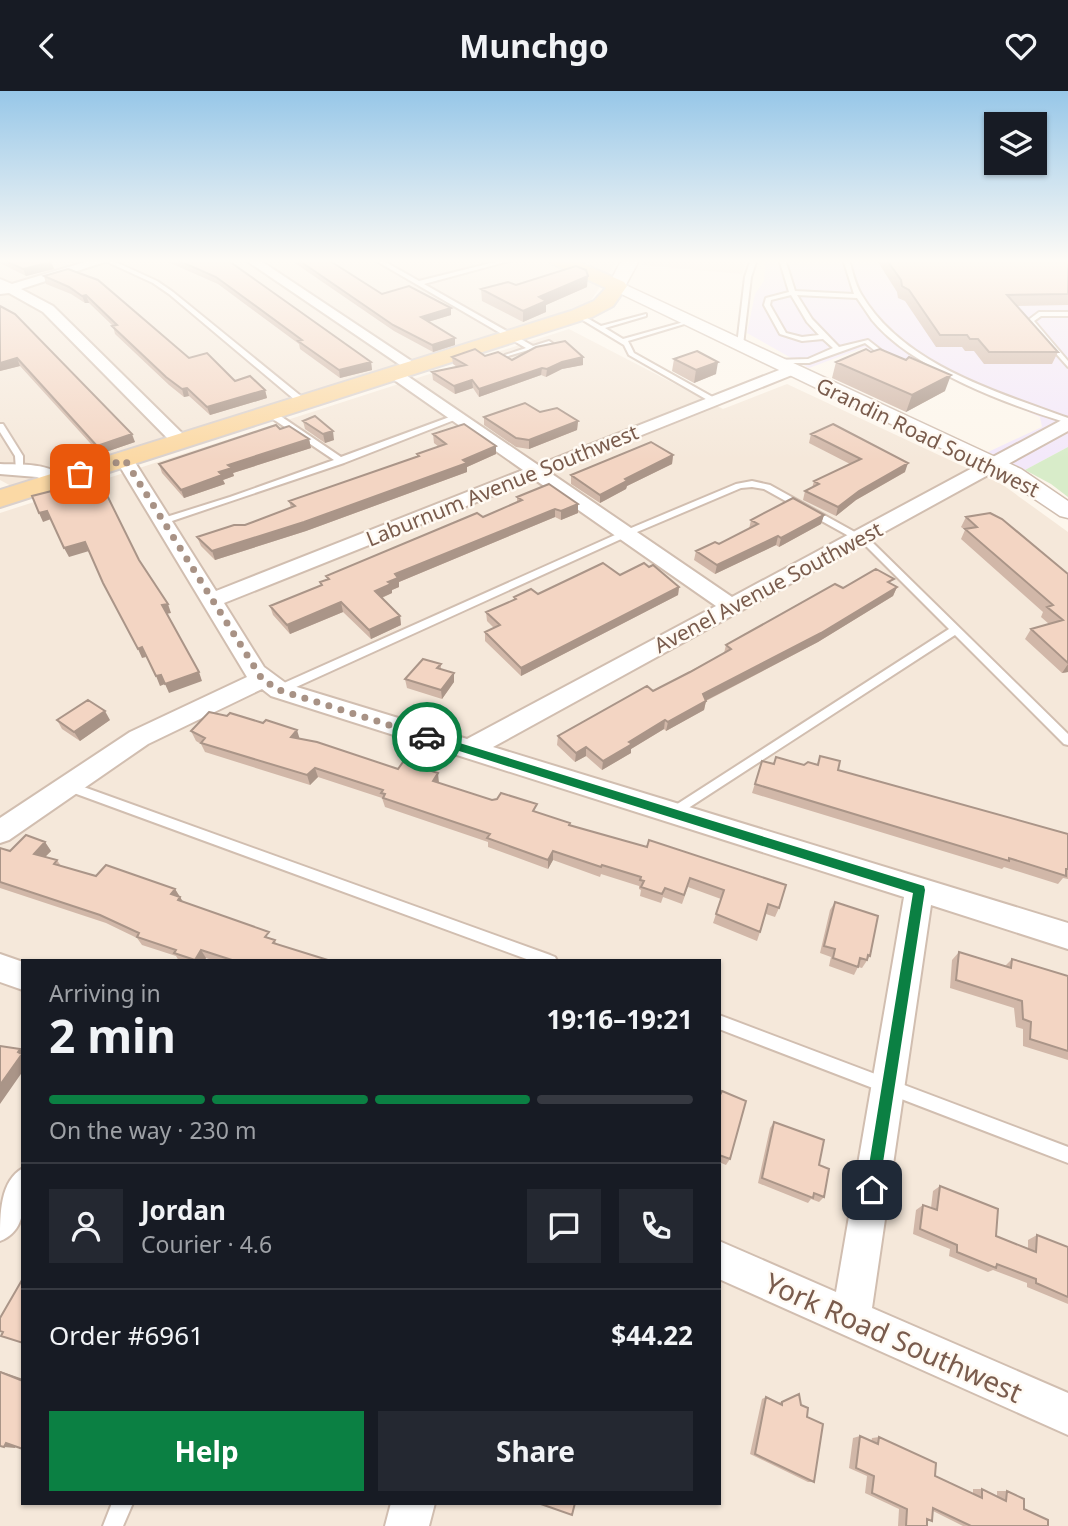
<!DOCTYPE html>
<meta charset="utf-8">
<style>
body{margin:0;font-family:"Noto Sans",sans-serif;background:#242831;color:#f1f3f6;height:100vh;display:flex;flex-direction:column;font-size:26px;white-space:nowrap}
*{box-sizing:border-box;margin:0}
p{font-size:23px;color:#9ea1a6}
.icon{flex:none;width:38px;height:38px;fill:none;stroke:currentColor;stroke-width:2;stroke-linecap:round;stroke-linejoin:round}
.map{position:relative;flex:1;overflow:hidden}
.drawer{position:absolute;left:21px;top:868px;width:700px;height:546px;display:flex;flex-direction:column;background:#171b24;border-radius:0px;box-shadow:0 2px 5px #0004}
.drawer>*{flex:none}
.tools{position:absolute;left:984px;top:21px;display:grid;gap:14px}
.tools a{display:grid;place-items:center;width:63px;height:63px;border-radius:0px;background:#171b24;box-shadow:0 2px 5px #0004;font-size:35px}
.pin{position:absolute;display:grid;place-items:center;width:60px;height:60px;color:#fff;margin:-30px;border-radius:14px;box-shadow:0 4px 10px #0006}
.courier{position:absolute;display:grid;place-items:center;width:70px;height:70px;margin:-35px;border:5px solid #0b8043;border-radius:50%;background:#fff;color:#222;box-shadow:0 2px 9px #0007}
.overview em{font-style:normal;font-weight:700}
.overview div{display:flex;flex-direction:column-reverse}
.overview{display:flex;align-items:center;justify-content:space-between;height:119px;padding:0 28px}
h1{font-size:46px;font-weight:700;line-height:52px}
.bar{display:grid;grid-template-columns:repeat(4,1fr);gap:10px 7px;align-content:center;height:84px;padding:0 28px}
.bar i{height:9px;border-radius:5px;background:#363941}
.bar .active{background:#0b8043}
.bar p{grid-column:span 4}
.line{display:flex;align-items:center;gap:18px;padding:0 28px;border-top:2px solid #363941}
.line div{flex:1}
.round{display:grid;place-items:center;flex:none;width:74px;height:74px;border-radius:0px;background:#242831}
.action{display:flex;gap:14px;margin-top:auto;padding:14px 28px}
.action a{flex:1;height:80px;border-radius:0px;background:#0b8043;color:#fff;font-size:28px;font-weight:700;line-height:80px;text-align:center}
.action a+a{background:#242831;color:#f1f3f6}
header{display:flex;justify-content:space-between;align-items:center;height:91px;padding:0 28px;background:#171b24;font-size:32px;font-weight:700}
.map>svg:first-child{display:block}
.residential{fill:#f5e8da;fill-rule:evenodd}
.education{fill:#f3e8fa}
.green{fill:#d8ecc9}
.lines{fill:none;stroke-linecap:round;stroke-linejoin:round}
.service-casing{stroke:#d1beb0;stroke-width:4}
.minor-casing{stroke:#d1beb0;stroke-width:4}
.tertiary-casing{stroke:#d1beb0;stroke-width:3}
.secondary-casing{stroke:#d6c0b0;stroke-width:3}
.primary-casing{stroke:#dad1cd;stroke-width:4}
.service{fill:#fff;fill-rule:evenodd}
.minor{fill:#fff;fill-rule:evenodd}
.tertiary{fill:#fff;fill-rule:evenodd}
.secondary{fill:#fff;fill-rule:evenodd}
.primary{fill:#fbd9a5;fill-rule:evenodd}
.wall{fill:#d1b7a8}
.shaded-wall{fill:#aa9588}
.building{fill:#f3d5c3;stroke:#aa9588;stroke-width:2}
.route{fill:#0b8043}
.done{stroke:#a89285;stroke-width:7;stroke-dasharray:0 12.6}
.labels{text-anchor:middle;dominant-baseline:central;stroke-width:5;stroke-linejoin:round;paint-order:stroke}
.far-street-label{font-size:21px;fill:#7a5c4d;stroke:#fffaf3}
.near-street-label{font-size:28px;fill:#7a5c4d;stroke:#fffaf3}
</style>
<header><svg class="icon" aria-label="back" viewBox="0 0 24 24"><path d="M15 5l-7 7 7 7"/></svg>Munchgo<svg class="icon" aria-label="heart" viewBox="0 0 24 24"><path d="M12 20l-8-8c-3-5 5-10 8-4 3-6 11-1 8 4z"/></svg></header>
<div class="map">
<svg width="1068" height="1435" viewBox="0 0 1068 1435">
<rect width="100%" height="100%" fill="#fdf6ec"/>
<path class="residential" d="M0 168H618L590 211 518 237 13 396 0 389Z
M644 168H747L742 183 641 174Z
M569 238 723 318 787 293 1003 394 1068 441V1435H0V422ZM23 870H719V1412H23Z"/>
<path class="education" d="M766 168H1068V356L1025 379 988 361 1042 336 1040 326 937 281 895 275 865 256 809 277 747 242 755 203 764 190Z"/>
<path class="green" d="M1068 356V406L1051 393 1025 379Z"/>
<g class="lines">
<defs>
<path id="service" d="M101 168H109L157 190 173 201 307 310V314H301L169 203 153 192Z
M373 168H380L419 190 507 168H516L424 193 533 255 549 250 552 252 505 266V264L526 257Z
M751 168H757L751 186 743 254 740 256 737 254 745 186Z
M779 168H785L795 200 854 203 843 168H849C852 179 855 193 861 203 903 274 995 300 1068 327V332C1009 314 912 278 872 229 867 222 862 214 857 207L797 204 812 228 839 256 868 249 891 267V269H887L865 252 809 272H773V270L775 269 808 268 833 257 823 248 802 250 780 243 764 214 766 207 789 201ZM791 204 807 231 819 244 802 246 786 242 770 214 771 209Z
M1068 221V225H1041L1034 230 1068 270V276L1027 230 1039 221Z
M576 223H580L601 235 646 223V225L605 237 623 248 691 229V231L628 250 634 262 718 309 711 311 629 264 624 254 576 225Z
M267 320H273L341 366 455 324 462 326 344 372 166 432H160V428L230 406 334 369 267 324Z
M0 333H3L23 365V381L16 379 15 365 0 341Z
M752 390 770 394 871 450 1068 643V654L1064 653 955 544 676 725H668L666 722 668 719 949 538 865 454 764 398 752 396 741 397 630 444 283 602H275L274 599 275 596 624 440 736 393Z
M67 690 550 864 555 866 557 870H532L63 698 61 695Z
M719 924 1068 1056V1072L719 938Z
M112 1412H133L123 1435H103Z"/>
<path id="minor" d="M95 168H114L21 198 53 215 187 347 189 351 187 355H175L43 221 9 202 0 203V188L12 193Z
M244 168H258L422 277 419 280H409Z
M792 274 800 279 797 282 549 381 732 506 1062 329 1068 328V340L493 656 1068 832V858L931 814 872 1217 1068 1302V1344L719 1188V1150L836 1201 904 806 271 605 262 598 148 653 9 749 0 752V727L130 641 247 586 116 369 119 365H131L216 500 523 379 390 286 387 283 390 280H400L538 374ZM534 388 716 515 467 648 287 593 264 576 224 512Z
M0 373C21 374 51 371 66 389L57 394 37 386 0 383Z
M0 863 23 871V899L0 891Z
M23 1077C23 1105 30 1138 0 1150 0 1122 0 1090 23 1077Z
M391 1412H435L429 1435H385Z"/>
<path id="tertiary" d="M617 190 1021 378 1068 410V427L1060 425 1005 388 611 198 609 195Z"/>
<path id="secondary" d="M622 168H640L623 199H611L608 195Z"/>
<path id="primary" d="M548 168H572L624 191 627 195 613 215 592 226 0 416V399L571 220 594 210 606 197 551 172Z"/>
</defs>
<use href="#service" class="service-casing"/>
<use href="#minor" class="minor-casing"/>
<use href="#tertiary" class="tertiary-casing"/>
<use href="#secondary" class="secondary-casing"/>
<use href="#primary" class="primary-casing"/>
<use href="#service" class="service"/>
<use href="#minor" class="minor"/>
<use href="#tertiary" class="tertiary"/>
<use href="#secondary" class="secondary"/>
<use href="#primary" class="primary"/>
</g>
<path class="wall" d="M0 168H44L51 171 54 178 26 185 0 172Z
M161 168H226L371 271 372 279 340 287 300 258 299 253 218 193Z
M289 168H331V171L382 203 451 217V224L428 231 455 254 433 261 394 240Z
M876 168H1068V214L1017 215 1058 261 1052 273H984L974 260H965L962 256H936L905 210 898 207 897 201Z
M68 178 189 267 235 290 265 299 267 307 210 324 189 305 184 306 169 294 115 243 113 235 89 212H85L71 203 46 193 44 185Z
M587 196 546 214V221L523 231 482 210 481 198Z
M0 215 135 351 100 363 20 275 0 280Z
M871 261 945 300 906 321 832 287 836 271Z
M452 266 512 269 583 274 562 278 546 286 541 284 479 306 473 297 455 303 433 289 432 281 457 276 453 273Z
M674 268 716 283 694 292 672 280Z
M540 321 578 330 577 339 529 358 516 356 484 334V326Z
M303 330 334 349 325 352 305 338Z
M280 338 309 348 311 357 233 382 234 385 223 389 225 393 184 407 162 382 159 373Z
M433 343 496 355V363L467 376V381L306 440 215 469 201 455 197 446 245 434 291 417 289 410 417 366V363L439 356 434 352Z
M811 343 905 381 856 409 836 425 803 409 805 400 812 397 814 390 850 373 809 352Z
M673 364 672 373 627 395 626 398 600 412 571 393V384Z
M517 406 578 413V422L561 429 555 426 399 491V496L392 499V502L382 507 400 525 401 534 371 548 343 521 290 543 273 524 270 515 321 494 320 491 327 488 326 485 483 426 517 411Z
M824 424 821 433 779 456 776 454 715 483 694 469 696 460 719 453 749 438 751 429Z
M966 426 1068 483V581L1062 582 1025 548 1031 538 1049 533 1041 526 1043 521 961 448 965 439 961 436Z
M620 484 679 496 678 504 521 585 485 550V541L494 537 487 530 486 521 514 509V506L538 503Z
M892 493 897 496 893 505 818 551 706 610 704 619 666 640 664 638 631 658V662L602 679 586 665 575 671 557 654 558 645 653 600 724 562 726 554 843 497Z
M441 573V579L454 591 442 608 407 597 405 588Z
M57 629H110L80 650 62 638Z
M191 640 300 648 492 709 537 721 779 817 775 826 766 823 757 850 713 832 721 808 688 796 682 813 663 806 661 812 640 805 641 799 639 798V795L601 783 600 786 553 769 548 778 488 756V751L385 716 382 707 318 686 310 694 205 661 201 653 196 650Z
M820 665 838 679 1068 743V788L1063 787 1058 793 1004 776 1002 778 752 702 762 670 774 673H817Z
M45 751 51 760 45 766 57 769 61 775 96 785 175 798 183 811 275 849 276 853 331 870H215L206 867 204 870H179L176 865 142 854 137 847 106 832 0 797V757L10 760Z
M835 811 870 865 862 877 858 876 854 884 829 875 831 866 820 862 830 819Z
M959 861 1005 875 1012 868 1068 885V969L1023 955V938L1016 936 1014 917 950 897 952 869Z
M719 1004 730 1068 726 1074 719 1071Z
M774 1031 819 1074 824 1106 819 1111 811 1108 808 1112 758 1092 770 1037Z
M940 1095 996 1145 1028 1157V1149L1037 1144 1068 1156V1213L1027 1196V1192L993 1179 988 1181 949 1165 950 1158 913 1143 916 1119 923 1114 931 1117 933 1100Z
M799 1303 801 1314 807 1326 814 1391H808L750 1363 762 1308 766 1306 778 1312Z
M860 1345 871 1351 872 1347 879 1346 935 1385 973 1403V1398H982L997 1405V1400H1007L1024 1418 1048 1435H963L933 1420 932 1430H927V1435H898L899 1418 865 1402 867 1385 849 1377 853 1347Z"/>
<path class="shaded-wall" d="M51 171 54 178 26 185 23 178Z
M588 185 587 196 546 214V221L523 231V220L539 206Z
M86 204 89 212H85L82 205Z
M451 217V224L421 233V226Z
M455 247V254L433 261 432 254Z
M583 266V274L562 278 546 286 547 278 562 271Z
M17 267 20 275 0 280V272Z
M371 271 372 279 340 287 339 279Z
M718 271 716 283 694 292 696 279Z
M542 277 541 284 479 306V298Z
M951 284 945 300 906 321 912 304Z
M472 289 473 297 455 303 454 295Z
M187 297 189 305 184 306 182 298Z
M265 299 267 307 210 324 207 316Z
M578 330 577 339 529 358V349Z
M333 340 334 349 325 352 323 343Z
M132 343 135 351 100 363 97 355Z
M309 348 311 357 233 382 234 385 223 389 225 393 184 407 181 399 219 381 228 374Z
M496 355V363L467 376V381L306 440 215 469 212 460 463 369Z
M673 364 672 373 627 395 626 398 600 412V404L625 388Z
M908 372 905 381 856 409 836 425 838 416 859 400Z
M578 413V422L561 429V420Z
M555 418V426L399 491V496L392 499V502L376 509 375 500 395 483Z
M47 420 51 428 43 431 39 422Z
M824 424 821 433 779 456 781 447Z
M778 445 776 454 715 483 717 474Z
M85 451 89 460 69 466 64 457Z
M679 496 678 504 521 585V577Z
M897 496 893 505 818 551 701 612 703 603Z
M341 511 343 521 290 543 287 534Z
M168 513 171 522 166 523 162 514Z
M400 525 401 534 371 548 369 539Z
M142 556 146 566 142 567 138 558Z
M1068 573V581L1062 582Z
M199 581 202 590 169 602 165 593Z
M454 582V591L442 608 441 599Z
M161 584 165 593 160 595 156 585Z
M706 610 704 619 666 640 668 631Z
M105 620 110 629 80 650 74 641Z
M665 629 664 638 631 658V662L602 679 603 670 629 651Z
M297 639 300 649 291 646Z
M586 656V665L575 671 576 662Z
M315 677 318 686 310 694 307 684Z
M438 682 439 692 433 690Z
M45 751 51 760 40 771 34 763Z
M553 760V769L548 778V769Z
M175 798 185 814 171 803Z
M201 859 206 867 204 870H195Z
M20 958 23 961V980L0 1013V994Z
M0 1280 23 1288V1290L0 1281Z
M6 1352 17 1353 15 1357 4 1356Z"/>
<path class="building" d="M2 168H44L51 171 23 178Z
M175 168H226L371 271 339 279 298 250 302 249 216 186Z
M297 168H328H327L382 203 409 195 451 217 421 226 455 247 432 254 393 234Z
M886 168H1068V203L1007 204 1058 261H989L978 248H970L967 244H940L909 199 902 195 901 189Z
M576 175 586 179 588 185 539 206 546 210 523 220 481 198 508 191 516 194Z
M68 178 98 189 189 267 207 262 235 290 250 285 265 299 207 316 187 297 182 298 166 286 112 235 117 234 86 204 82 205 69 196 44 185Z
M0 215 15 223 132 343 97 355 17 267 0 272Z
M565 250 583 266 562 271 547 278 542 277 479 298 472 289 454 295 432 281 466 274 452 266 475 258 485 265 498 261 512 269 536 256Z
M866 258 871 261 880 258 906 269 909 266 951 284 912 304 836 271Z
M697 260 718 271 696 279 674 268Z
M525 312 540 321 557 317 578 330 529 349 516 347 484 326Z
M315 325 333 340 323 343 303 330Z
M464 333 496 355 463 369 467 372 304 431 212 460 197 446 234 434H245L295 415 289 410 419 365 417 363 446 353 433 343Z
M833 333 908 372 859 400 838 416 805 400 819 393 814 390 861 368 811 343Z
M276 334 280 338 289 335 309 348 228 374 232 377 219 381 222 384 181 399 159 373Z
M651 351 673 364 625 388 627 390 600 404 571 384Z
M99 388 139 469 168 513 162 514 199 581 165 593 161 584 156 585 142 556 138 558 103 492 85 451 64 457 47 420 39 422 32 405Z
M549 393 578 413 561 420 555 418 395 483 398 487 388 491 391 493 375 500 400 525 369 539 341 511 287 534 270 515 322 494 320 491 329 488 326 485 477 422 483 426 522 409 517 406Z
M793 407 824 424 781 447 778 445 717 474 696 460 715 451 719 453 758 433 751 429Z
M990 422 1002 428 1068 483V572L1031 538 1063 529 1047 516 1053 514 965 438 977 436 966 426Z
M603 472 620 484 644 472 649 476 653 474 679 496 521 577 485 541 500 534 486 521 516 508 514 506 531 498 538 503Z
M876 478 894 488 888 491 897 496 821 542 703 603 706 610 668 631 665 629 629 651 632 653 603 670 586 656 576 662 558 645 647 595 653 600 690 581 731 558 726 554 835 493 843 497Z
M423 568 441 573 437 577 454 582 441 599 405 588Z
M88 609 105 620 74 641 57 629Z
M209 621 227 625 230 622 263 632 266 629 297 639 291 646 317 651 398 678 403 671 438 682 433 690 492 709 497 708 501 702 537 713 533 720 570 732 569 734 647 756 649 749 786 794 779 817 768 813 760 841 716 823 724 799 690 787 684 804 665 797 662 803 641 796 644 790 640 789 641 786 602 774 601 776 553 760 548 769 487 747 490 743 383 707 385 703 381 702 383 699 315 677 307 684 201 652 205 647 191 640Z
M820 665 840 670 838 679 1068 743V778H1066V785L1009 767V770L755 693 762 670 774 673 776 666 804 674 808 671 818 674Z
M26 744 45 751 34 763 57 769 54 773 96 785 106 774 175 798 171 803 180 806 178 809 269 841 265 846 275 849 273 852 331 870H235L201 859 195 869 174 862 176 859 137 846 139 842 100 824 0 791V757L10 760Z
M835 811 878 825 870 865 868 864 867 869 860 867 858 876 833 867 835 858 824 855Z
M959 861 1011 877 1012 868 1068 885V960L1030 948 1031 931 1023 928 1022 910 956 889Z
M0 955 20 958 18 961 22 963 0 994Z
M722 1000 746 1010 730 1068 719 1064V1004H720Z
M774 1031 824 1049 819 1074 829 1078 824 1106 814 1102 813 1107 762 1087Z
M940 1095 998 1118 996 1145 1036 1161 1037 1144 1068 1156V1206L1036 1192V1188L997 1173 996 1177 957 1161V1154L920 1138 923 1114 937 1119Z
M22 1189H23V1252L1 1245 3 1241 0 1240V1227Z
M0 1281 23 1290V1358L6 1352 4 1356 0 1355Z
M799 1303 801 1314 808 1317 807 1326 823 1333 814 1391 755 1363 766 1306 782 1314V1311Z
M860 1345 878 1353 879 1346 936 1372 935 1385 982 1407V1398L1006 1410 1007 1400 1024 1408V1418L1048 1429V1435H971L933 1417 932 1430 927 1428V1435H906L907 1418 872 1402 874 1385 856 1377Z
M538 1412H575L572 1424Z"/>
<linearGradient id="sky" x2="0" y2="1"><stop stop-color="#97c7e8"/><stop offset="0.46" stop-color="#fefbf6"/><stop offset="1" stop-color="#fefbf6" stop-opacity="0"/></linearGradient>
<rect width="1068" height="369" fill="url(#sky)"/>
<path class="route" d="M427 642 924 795 925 799 878 1104 872 1107 867 1104 865 1099 913 802 424 649V643Z"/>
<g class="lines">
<path class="done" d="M80 383 125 369 262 588 279 599 427 646"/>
</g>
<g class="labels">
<g class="far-street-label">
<text transform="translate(928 346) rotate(26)">Grandin Road Southwest</text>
<text transform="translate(502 394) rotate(-22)">Laburnum Avenue Southwest</text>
<text transform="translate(768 496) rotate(-28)">Avenel Avenue Southwest</text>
</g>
<g class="near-street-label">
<text transform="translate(894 1246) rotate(24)">York Road Southwest</text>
</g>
</g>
</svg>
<div class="tools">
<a><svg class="icon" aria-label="layers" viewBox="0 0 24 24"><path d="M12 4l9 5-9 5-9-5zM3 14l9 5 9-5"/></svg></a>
</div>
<div class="pin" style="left:80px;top:383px;background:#ea580c"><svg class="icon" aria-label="bag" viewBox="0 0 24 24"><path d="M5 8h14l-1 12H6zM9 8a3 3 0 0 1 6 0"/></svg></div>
<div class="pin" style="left:872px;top:1099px;background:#1f2937"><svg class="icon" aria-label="home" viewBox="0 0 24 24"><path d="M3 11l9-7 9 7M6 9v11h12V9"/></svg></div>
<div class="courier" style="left:427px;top:646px"><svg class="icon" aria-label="car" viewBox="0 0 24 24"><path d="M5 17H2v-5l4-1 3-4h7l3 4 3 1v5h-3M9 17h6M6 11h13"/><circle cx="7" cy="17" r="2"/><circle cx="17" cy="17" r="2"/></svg></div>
<section class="drawer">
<div class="overview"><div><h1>2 min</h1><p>Arriving in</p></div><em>19:16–19:21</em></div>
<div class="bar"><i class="active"></i><i class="active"></i><i class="active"></i><i></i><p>On the way · 230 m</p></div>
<div class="line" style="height:126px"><a class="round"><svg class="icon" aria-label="person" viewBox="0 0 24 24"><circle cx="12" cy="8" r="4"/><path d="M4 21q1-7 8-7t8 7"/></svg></a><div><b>Jordan</b><p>Courier · 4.6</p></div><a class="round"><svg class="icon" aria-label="chat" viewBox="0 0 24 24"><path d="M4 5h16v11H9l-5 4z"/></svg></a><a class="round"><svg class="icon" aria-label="phone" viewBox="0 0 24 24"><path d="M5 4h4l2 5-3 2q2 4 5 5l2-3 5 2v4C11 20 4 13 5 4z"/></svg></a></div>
<div class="line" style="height:91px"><div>Order #6961</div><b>$44.22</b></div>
<div class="action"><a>Help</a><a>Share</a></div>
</section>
</div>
